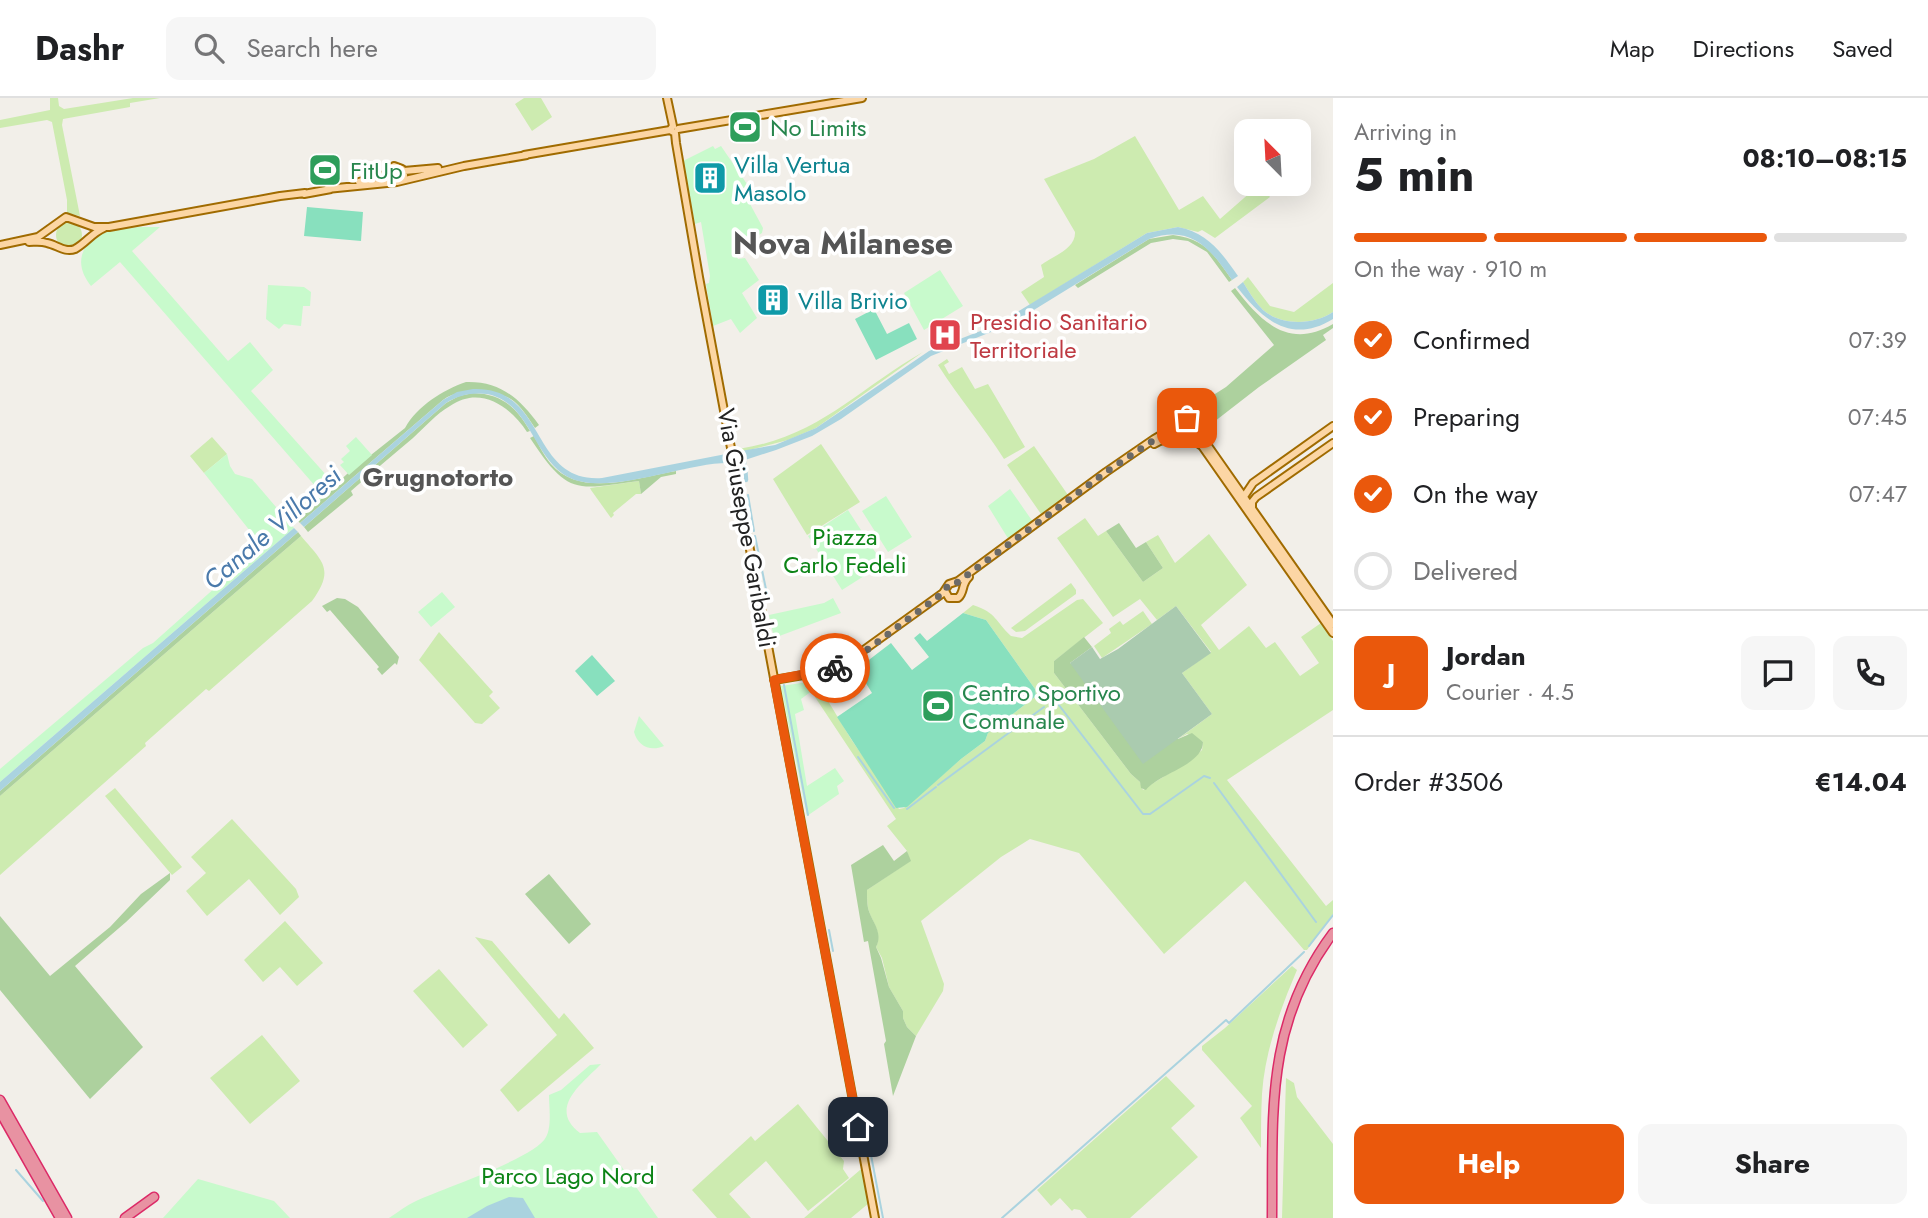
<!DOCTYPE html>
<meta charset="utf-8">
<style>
body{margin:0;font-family:Jost,sans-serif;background:#f6f6f6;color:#202124;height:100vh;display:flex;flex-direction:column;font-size:26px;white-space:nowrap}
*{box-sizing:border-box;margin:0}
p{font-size:23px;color:#757577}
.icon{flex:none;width:38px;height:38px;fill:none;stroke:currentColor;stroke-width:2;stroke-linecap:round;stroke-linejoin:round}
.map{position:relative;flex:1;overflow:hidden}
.side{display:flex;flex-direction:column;background:#fff;width:595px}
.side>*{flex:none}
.needle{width:46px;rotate:336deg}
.buttons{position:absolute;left:1234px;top:21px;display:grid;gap:14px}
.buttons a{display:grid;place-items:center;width:77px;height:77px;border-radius:14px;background:#fff;box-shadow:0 7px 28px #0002;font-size:35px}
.pin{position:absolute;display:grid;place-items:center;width:60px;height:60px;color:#fff;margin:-30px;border-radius:14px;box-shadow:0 4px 10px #0006}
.courier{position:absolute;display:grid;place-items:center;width:70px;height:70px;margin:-35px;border:5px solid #ea580c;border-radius:50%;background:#fff;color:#222;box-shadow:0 2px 9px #0007}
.headline em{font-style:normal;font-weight:700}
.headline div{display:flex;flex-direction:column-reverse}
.headline{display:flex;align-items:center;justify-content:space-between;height:119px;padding:0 21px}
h1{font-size:46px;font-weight:700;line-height:52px}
.bar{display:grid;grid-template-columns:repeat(4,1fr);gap:10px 7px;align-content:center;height:84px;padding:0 21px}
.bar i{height:9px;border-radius:5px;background:#e0e0e0}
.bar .current{background:#ea580c}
.bar p{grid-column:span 4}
.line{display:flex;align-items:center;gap:18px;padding:0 21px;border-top:2px solid #e0e0e0}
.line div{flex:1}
.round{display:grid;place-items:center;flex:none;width:74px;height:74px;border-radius:14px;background:#f6f6f6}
ol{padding:0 21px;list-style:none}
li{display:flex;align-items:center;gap:21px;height:77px}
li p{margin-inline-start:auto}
li .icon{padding:7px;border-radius:50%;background:#ea580c;color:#fff;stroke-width:4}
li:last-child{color:#757577}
li i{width:38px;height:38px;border:4px solid #e0e0e0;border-radius:50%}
.action{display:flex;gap:14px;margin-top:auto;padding:14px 21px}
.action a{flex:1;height:80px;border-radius:14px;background:#ea580c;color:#fff;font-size:28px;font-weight:700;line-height:80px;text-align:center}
.action a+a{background:#f6f6f6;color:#202124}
header{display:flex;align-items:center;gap:42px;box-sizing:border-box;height:98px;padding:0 35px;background:#fff;border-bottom:2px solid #e0e0e0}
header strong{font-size:33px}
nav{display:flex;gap:38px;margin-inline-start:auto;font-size:24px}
.search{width:490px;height:63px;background:#f6f6f6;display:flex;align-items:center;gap:18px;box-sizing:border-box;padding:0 24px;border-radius:14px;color:#757577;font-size:26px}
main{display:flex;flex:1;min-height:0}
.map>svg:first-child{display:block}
.grass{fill:#cdebb0}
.forest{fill:#add19e}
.cemetery{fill:#aacbaf}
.park{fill:#c8facc}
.pitch{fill:#88e0be}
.water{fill:#aad3df}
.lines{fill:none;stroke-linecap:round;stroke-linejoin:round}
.stream{stroke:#aad3df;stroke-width:2}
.canal{stroke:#aad3df;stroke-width:4.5}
.major-casing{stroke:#a06b00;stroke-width:10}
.highway-casing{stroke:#dc2a67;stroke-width:11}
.major{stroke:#fcd6a4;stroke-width:6}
.highway{stroke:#e892a2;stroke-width:8}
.done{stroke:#6b6a68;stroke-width:7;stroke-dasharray:0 12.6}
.route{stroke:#ea580c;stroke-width:9}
.labels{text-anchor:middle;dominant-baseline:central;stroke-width:7;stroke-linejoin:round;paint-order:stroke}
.leisure-label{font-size:24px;fill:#27864d;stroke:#fff;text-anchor:start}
.culture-label{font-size:24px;fill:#0d838f;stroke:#fff;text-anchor:start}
.health-label{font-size:24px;fill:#be3a42;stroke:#fff;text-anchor:start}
.street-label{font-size:24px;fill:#222;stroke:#fff}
.park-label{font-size:24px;fill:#0c8416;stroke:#fff}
.neighbourhood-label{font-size:26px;font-weight:bold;fill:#555;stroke:#fff}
.water-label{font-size:26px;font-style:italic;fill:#4a7aab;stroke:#fff}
.district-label{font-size:32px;font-weight:bold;fill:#555;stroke:#fff}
</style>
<header>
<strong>Dashr</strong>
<div class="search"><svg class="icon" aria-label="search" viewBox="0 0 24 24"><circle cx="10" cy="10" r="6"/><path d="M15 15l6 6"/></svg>Search here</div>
<nav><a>Map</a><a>Directions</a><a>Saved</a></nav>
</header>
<main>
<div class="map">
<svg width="1333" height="1120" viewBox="0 0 1333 1120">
<rect width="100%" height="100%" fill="#f2efe9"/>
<path class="grass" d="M50 0H58L59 8 64 11 133 0H160L130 5V9L63 21 62 27 80 118 67 115V102L52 24 47 22 0 30V22L50 12Z
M524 0H541L552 19 532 33 515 6Z
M1135 38 1179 112 1203 98 1220 121 1260 86 1270 99 1215 140 1202 132 1198 134 1178 129 1147 135 1030 207 1021 194 1044 179 1041 167C1053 158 1076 151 1075 134L1044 81 1094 61Z
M56 137a13 13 0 1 1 26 0a13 13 0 1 1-26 0Z
M1248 179 1270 208 1294 214 1333 185V214C1314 227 1281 228 1263 212 1255 204 1249 194 1243 184Z
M923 254 816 330 788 342 738 355V351C819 339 856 292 923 254Z
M947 261 949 264 944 267 949 276 962 269 975 291 988 286 1025 349 1004 361C983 328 959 300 938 267Z
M212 339 227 356 204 375 190 358Z
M821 346 860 404 807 437 773 381Z
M1034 348 1068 397 1041 416 1007 367Z
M639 383 641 396H636L613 415 614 417 611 420 591 392 590 390Z
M1085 420 1098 438 1106 433 1143 484 1163 470 1146 444 1158 437 1175 465 1209 436 1247 487 1201 527 1219 552 1249 528 1266 550 1275 544 1300 578 1319 565 1301 539 1321 525 1333 543V612L1227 682 1326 808 1333 802V816L1307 852H1304L1245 783 1164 856 1079 755 1030 741 1001 759 921 823 944 886 943 893 916 938 907 929 903 920V913L889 889 882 860 876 849C883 834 871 823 868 810 867 805 867 798 867 792L910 763 907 753 887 728 896 721 815 599 822 593 851 641 899 711 904 710 961 661 985 643 988 635 1036 598 1035 591 986 522 963 515 973 507C997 515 995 523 1011 538L1022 540 1077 502 1083 501 1103 525 1054 563V575L1131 676 1140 684 1143 692C1162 678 1184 669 1202 652L1203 644 1187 636 1178 641 1212 616 1182 575 1211 554 1176 508 1157 522 1140 501 1113 519 1057 440Z
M301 438C323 464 335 471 312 503L209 593 206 591 145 645 146 648 0 777V698Z
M1071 485 1076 492V496L1025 533 1016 534 1011 530Z
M1143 513 1152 526 1102 560 1094 548 1111 535 1109 531 1120 523 1123 527Z
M439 534 493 594 489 598 500 610 482 626 475 625 419 562Z
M115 690 182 769 172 777 105 698Z
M232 721 296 791 299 799 280 817 249 781 207 818 186 793 206 775 191 759Z
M285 823 323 865 297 888 280 869 263 884 244 862Z
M475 839 492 843 559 921 564 915 594 950 518 1014 500 992 557 937Z
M1292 868 1297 872C1280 912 1265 953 1262 996 1261 1014 1261 1033 1261 1050L1240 1020 1252 1008 1202 952V948L1225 930Z
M439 871 488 927 463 950 413 893Z
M262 937 300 983 250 1026 210 980Z
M1166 978 1195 1008 1171 1030 1198 1059 1130 1120H1087L1080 1112 1074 1111 1072 1113 1060 1100 1051 1108 1037 1092Z
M1286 980 1294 985 1297 999 1333 1046V1120H1282Z
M798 1006 844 1063 843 1071 849 1080 808 1113 766 1063 729 1096 751 1120H717L692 1092 751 1038 755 1043Z
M860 1072H863L869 1105 851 1120H804Z"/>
<path class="forest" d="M1173 137C1206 141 1214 157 1232 182L1229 184 1207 154 1188 143 1173 141 1151 145 1078 190 1075 187 1149 141Z
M1235 190C1261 224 1289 252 1333 226V230L1323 237 1326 242 1259 289 1210 327C1208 314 1198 315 1188 313L1226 289 1274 247 1231 193Z
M466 284C501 283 520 301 539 327L535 330C516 301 511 295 476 294 462 294 454 294 443 302L300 425 297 422 347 376 405 330C417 308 443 292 466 284Z
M473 295C502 296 516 309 530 333L527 334C510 308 480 287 450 308 436 316 425 329 413 340 392 358 371 375 351 393L353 397 308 434 304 429 446 305 459 298Z
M534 338C539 347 544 358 551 366 581 401 638 379 676 373V376L661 379 641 396 639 383C574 392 568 397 530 340Z
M1119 425 1136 450 1146 444 1163 470 1143 484 1106 433Z
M298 434 301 438 0 698V693Z
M337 500 345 501 358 509 399 559 397 567 395 565 382 577 377 571 379 569 330 512 327 514 322 508Z
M1084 539 1092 549 1070 565 1178 641 1192 635 1203 644C1203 667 1158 676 1146 692L1141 690 1140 684 1131 676 1054 575V563Z
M883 747 894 763 907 753 911 763 867 792C867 798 867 805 868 810 871 823 884 834 876 849L881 860 889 889 903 913V920L907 929 916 938 893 998 884 946 886 943 868 843 864 844 851 767Z
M170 775V782L126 824 75 868 143 949 90 1001 0 892V818L50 878 110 829 141 796Z
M549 776 591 826 569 846 525 796Z"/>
<path class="cemetery" d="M1176 508 1211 555 1182 575 1212 616 1143 666 1070 565 1092 549 1100 561 1118 551Z"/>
<path class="park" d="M713 48 715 51 721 48 749 89 745 90 743 93 763 130 762 135 737 151 735 155 738 161 745 160 759 182 742 195 757 220 740 235 731 221 713 228 706 186 709 185 710 178 701 124 695 126 683 63Z
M160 129 132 153 228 263 250 244 273 272 251 293 327 378 331 376 339 386 297 422 289 413 316 389 120 164 91 188C84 179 79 169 82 157 91 127 135 129 160 129Z
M940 172 963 208 924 232 904 195Z
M268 187 304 189 311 194 310 208H303L301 228 284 226 279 231 266 221Z
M356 339 372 357 349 377 340 367 344 364 341 361 350 353 346 348Z
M227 356 230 368 235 376 252 381 294 430 0 684V671L143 550 153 545 262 448 204 375Z
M1010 391 1033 424 1009 442 988 408Z
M886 398 912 439 888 454 862 413Z
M848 412 883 466 842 492 808 438Z
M442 494 455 509 431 529 418 514Z
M833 500 841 515 774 540 769 517 824 505Z
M828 581 801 601 804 612 795 616 807 688 835 670 844 683 837 688 839 696 807 718 781 588Z
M639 618 664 648C650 654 638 648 634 634Z
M601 966C583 985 547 1010 580 1035L597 1034 658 1120H389C398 1114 407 1107 416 1103 441 1091 536 1060 546 1039 552 1028 549 1009 549 997L561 992 590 967Z
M198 1081 274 1103 290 1120H163Z"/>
<path class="pitch" d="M307 109 363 114 361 143 304 138Z
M874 211 887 236 909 225 917 241 876 262 855 221Z
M963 515 986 522 1035 591 1036 598 988 635 985 643 961 661 907 709 896 710 837 619 872 595 857 571 891 545 912 572 929 559 914 540 920 535 927 543Z
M592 557 615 583 597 598 575 573Z"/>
<path class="water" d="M1178 129C1208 135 1221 154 1238 178L1232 182C1210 150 1191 126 1149 141L1011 226 931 258 841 321 812 338 776 352 745 362 739 360 738 355 741 353 775 347 816 330 929 253 996 227 1147 135Z
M1243 184C1249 194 1255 204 1263 212 1281 228 1314 227 1333 214V221C1291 247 1262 221 1237 189Z
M473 291C548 288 529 385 602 380L726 356 730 357 731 362 727 363 728 365C683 365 606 399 568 379 532 359 531 305 487 296 473 294 458 297 446 305L304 429 300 425 443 302 457 294Z
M294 430 298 434 0 693V684Z
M509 1099 523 1100 535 1120H467L487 1108Z"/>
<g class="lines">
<path class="stream" d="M748 397 754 433
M755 438 767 496
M784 587 808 717
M1055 602 1143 716H1150L1204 678 1210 680
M858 659 894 710
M1214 685 1316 824
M938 687 1044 609
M907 711 936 689
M829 832 833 853
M1309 848 1333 817
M866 1031 883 1120
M16 1072 43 1103
M1002 1120 1226 922 1229 925 1304 854"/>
<path class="canal" d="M744 363V366
M745 369 746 382"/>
<defs>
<path id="major" d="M667 0 673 28 670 32 675 35 676 45 699 179 875 1120
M678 31 862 0
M524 57 670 32
M404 73 438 70
M388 78 389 72 394 68 402 71 404 77
M359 84 388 76
M327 91 397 84 464 68 527 57
M304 96 331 91
M29 144C35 144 41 143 47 145 57 147 65 155 75 151 86 145 92 135 104 130
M0 147 38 139 66 119 94 129H109L280 98 305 95
M1154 346C1171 337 1186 335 1202 348L1333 535
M1243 400 1253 385 1333 328
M1252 411V404L1256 399 1333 345
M945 493 949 500H958C965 494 961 486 969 479
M774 582 821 574 843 567 943 495 949 486 958 483 1106 374 1154 341 1193 318 1204 323 1206 345 1333 526"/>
<path id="highway" d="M0 1002 67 1120
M0 1014 60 1120
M125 1120 154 1099
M1272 1120C1273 1014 1265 926 1333 835"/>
</defs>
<use href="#major" class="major-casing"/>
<use href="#highway" class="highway-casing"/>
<use href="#major" class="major"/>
<use href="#highway" class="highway"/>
</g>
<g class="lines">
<path class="done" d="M835 570 860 557 943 495 949 486 958 484 1106 374 1187 320"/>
<path class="route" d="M835 570 774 582 858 1029"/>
</g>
<defs>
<symbol id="stadium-square" viewBox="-11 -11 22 22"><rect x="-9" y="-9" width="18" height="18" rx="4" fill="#2e9e5b" stroke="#fff"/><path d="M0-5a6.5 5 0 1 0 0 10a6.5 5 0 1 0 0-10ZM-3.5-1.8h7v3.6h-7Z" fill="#fff"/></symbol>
<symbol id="building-square" viewBox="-11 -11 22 22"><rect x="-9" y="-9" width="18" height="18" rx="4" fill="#0f9aa8" stroke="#fff"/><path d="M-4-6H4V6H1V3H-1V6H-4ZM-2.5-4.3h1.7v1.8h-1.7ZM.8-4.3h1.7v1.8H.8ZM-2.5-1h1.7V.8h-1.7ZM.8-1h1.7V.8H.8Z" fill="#fff"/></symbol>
<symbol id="hospital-square" viewBox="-11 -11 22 22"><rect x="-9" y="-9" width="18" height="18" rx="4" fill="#e0444e" stroke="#fff"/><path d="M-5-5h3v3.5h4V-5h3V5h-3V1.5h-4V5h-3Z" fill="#fff"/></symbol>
</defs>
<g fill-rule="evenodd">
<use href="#stadium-square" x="726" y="10" width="38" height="38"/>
<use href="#stadium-square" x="306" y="53" width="38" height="38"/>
<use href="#building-square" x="691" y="61" width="38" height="38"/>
<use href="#building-square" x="754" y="183" width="38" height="38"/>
<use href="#hospital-square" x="926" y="218" width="38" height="38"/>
<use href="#stadium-square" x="919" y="589" width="38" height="38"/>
</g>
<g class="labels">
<g class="leisure-label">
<text x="770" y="29">No Limits</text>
<text x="350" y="72">FitUp</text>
<text x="962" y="594">Centro Sportivo<tspan x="962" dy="28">Comunale</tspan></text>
</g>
<g class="culture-label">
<text x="734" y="66">Villa Vertua<tspan x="734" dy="28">Masolo</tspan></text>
<text x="798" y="202">Villa Brivio</text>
</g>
<g class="health-label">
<text x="970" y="223">Presidio Sanitario<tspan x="970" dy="28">Territoriale</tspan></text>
</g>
<g class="street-label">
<text transform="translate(747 430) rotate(80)">Via Giuseppe Garibaldi</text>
</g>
<g class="park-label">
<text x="845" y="438">Piazza<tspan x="845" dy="28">Carlo Fedeli</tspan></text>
<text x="568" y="1077">Parco Lago Nord</text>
</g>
<g class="neighbourhood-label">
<text x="438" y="379">Grugnotorto</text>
</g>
<g class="water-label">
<text transform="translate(272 430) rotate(-41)">Canale Villoresi</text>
</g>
<g class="district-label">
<text x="843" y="145">Nova Milanese</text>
</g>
</g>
</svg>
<div class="buttons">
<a><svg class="needle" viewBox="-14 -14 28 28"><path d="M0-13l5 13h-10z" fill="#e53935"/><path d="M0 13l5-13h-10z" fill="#757577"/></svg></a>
</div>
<div class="pin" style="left:1187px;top:320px;background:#ea580c"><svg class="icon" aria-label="bag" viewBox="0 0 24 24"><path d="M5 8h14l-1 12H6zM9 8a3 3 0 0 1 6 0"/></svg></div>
<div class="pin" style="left:858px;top:1029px;background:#1f2937"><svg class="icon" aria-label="home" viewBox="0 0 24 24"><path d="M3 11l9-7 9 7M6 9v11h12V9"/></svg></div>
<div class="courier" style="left:835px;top:570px"><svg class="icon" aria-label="bike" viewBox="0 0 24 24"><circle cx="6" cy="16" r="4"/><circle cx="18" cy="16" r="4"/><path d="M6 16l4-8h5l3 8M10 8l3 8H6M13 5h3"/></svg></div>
</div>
<section class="side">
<div class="headline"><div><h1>5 min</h1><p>Arriving in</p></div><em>08:10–08:15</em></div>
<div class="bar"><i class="current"></i><i class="current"></i><i class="current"></i><i></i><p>On the way · 910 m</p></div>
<ol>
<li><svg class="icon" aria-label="check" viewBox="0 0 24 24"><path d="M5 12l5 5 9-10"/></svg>Confirmed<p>07:39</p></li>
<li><svg class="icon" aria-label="check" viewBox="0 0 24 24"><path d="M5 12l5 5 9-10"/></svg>Preparing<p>07:45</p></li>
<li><svg class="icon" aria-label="check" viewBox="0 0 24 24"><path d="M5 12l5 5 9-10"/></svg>On the way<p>07:47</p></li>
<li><i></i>Delivered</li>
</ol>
<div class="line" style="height:126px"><b class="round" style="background:#ea580c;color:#fff">J</b><div><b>Jordan</b><p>Courier · 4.5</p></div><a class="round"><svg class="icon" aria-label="chat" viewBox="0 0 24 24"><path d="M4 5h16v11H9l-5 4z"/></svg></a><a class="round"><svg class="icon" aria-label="phone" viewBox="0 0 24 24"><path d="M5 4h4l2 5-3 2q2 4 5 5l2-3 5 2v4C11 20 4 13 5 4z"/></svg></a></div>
<div class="line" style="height:91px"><div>Order #3506</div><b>€14.04</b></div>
<div class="action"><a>Help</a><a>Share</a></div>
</section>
</main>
